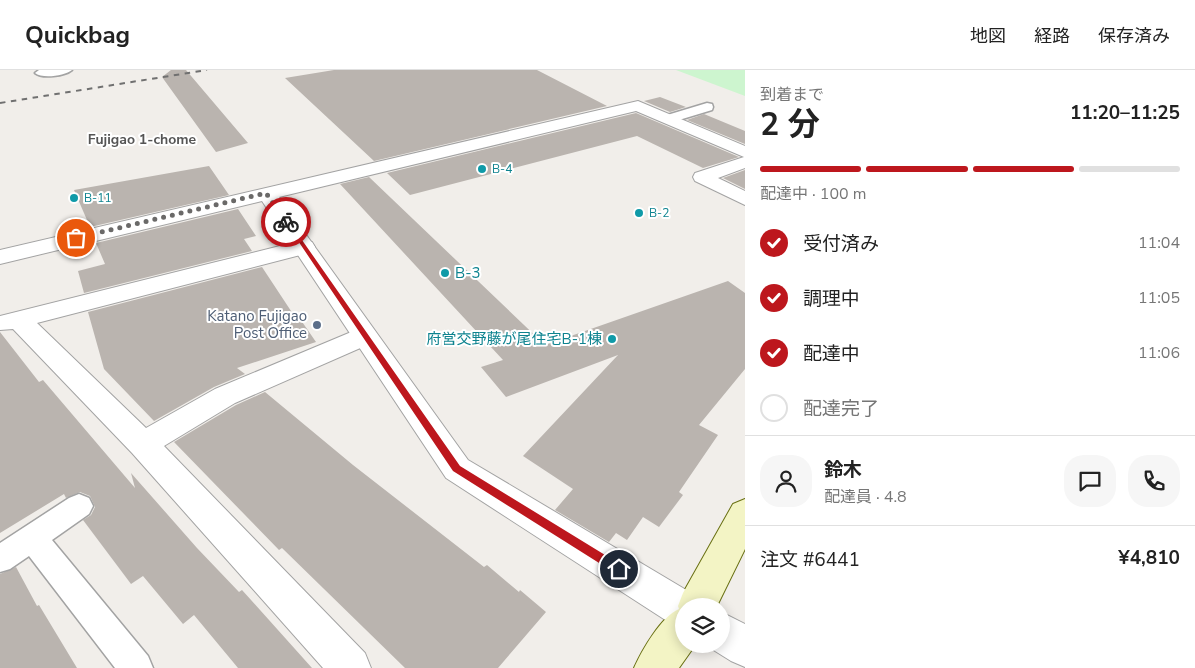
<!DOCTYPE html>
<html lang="ja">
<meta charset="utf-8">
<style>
body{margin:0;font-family:"Nunito Sans","Noto Sans JP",sans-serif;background:#f6f6f6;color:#222;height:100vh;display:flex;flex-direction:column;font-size:19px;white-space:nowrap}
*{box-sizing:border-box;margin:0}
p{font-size:16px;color:#767676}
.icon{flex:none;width:28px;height:28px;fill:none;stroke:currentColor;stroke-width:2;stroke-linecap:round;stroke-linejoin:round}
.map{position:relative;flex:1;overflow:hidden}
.sheet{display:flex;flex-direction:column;background:#fff;width:450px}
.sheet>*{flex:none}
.controls{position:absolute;left:675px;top:528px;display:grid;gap:10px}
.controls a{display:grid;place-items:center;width:55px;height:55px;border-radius:50%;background:#fff;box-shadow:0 2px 12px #0003;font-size:25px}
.pin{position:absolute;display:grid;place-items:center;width:42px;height:42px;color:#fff;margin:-21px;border:2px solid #fff;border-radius:50%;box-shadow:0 1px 5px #0007}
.courier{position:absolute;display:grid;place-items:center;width:50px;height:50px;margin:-25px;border:4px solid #bd171d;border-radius:50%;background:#fff;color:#222;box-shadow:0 1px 6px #0007}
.overview em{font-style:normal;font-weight:700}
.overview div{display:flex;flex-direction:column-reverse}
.overview{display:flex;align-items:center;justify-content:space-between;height:85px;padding:0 15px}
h1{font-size:32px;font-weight:700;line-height:38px}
.bar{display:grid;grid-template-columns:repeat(4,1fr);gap:8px 5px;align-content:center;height:60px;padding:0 15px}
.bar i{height:6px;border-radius:4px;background:#e0e0e0}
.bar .current{background:#bd171d}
.bar p{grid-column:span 4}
.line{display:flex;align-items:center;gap:12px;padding:0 15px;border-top:1px solid #e0e0e0}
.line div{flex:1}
.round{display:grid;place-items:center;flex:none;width:52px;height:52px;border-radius:20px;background:#f6f6f6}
ol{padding:0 15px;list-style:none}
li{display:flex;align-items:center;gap:15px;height:55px}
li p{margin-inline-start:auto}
li .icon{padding:5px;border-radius:50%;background:#bd171d;color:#fff;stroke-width:4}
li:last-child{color:#767676}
li i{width:28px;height:28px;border:2px solid #e0e0e0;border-radius:50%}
header{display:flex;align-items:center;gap:30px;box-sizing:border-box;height:70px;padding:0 25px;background:#fff;border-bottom:1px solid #e0e0e0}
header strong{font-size:24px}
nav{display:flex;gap:28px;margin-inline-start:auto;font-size:18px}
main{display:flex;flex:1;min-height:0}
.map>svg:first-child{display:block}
.park{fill:#cdf5cf}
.building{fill:#bab4af}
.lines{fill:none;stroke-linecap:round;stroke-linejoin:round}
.service-casing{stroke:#a3a3a3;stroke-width:3}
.minor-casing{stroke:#a3a3a3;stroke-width:2}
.tertiary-casing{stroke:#a3a3a3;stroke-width:2}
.secondary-casing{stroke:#697012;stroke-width:2}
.service{fill:#fff;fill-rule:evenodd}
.minor{fill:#fff;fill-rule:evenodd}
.tertiary{fill:#fff;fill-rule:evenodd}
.secondary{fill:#f3f4c5;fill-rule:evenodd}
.rail{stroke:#707070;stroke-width:2;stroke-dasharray:5.5 5.5;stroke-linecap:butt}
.route{fill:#bd171d}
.done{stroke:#6a6968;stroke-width:5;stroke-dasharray:0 9}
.culture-dot{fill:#0f9aa8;stroke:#fff;stroke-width:2}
.service-dot{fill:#5c6f8a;stroke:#fff;stroke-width:2}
.labels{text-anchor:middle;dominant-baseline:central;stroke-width:4;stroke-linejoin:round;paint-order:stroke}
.far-culture-label{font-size:12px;fill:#0d838f;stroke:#fff;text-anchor:start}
.far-neighbourhood-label{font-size:14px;font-weight:bold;fill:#555;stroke:#fff}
.culture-label{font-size:15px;fill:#0d838f;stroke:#fff;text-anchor:start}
.service-label{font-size:15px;fill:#4e5e75;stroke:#fff;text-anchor:end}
</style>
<header>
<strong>Quickbag</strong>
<nav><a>地図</a><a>経路</a><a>保存済み</a></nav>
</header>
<main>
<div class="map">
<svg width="745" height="598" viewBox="0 0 745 598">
<rect width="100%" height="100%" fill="#f1eeea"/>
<path class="park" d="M676 0H745V26Z"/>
<path class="building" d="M171 0H186L248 73 216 82 162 7Z
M334 0H537L607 36 374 91 285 8Z
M660 27 686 37 670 42 644 31Z
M636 43 739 87 703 98 637 66 410 125 387 103Z
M704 44 745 61V74L687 50Z
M209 96 229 125 90 157 74 120Z
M745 100V119L723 108Z
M369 107 545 275 728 211 745 223V299L699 355 718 365 679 422 683 425 659 457 643 447 627 470 616 463 609 472 555 440 573 419 523 386 618 285 506 327 481 297 503 290 340 114Z
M238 139 256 166 244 169 252 181 84 223 78 201 105 194 96 173Z
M262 197 293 244 296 243 316 272 237 298 245 304 214 317 154 351 104 299 88 242Z
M0 262 39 312 43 310 135 418 131 403 197 478 239 522 242 520 312 598H238L194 545 183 554 143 506 131 514 83 450 91 445 95 437 90 426 80 422 66 428 64 424 0 463Z
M265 322 353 395 484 497 487 495 519 522 520 520 546 542 498 598H405L282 478 279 480 174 372 236 335Z
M16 497 37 536 39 535 77 598H0V504Z"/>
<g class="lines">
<defs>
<path id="service" d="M39 0H72C65 6 42 9 35 3Z
M707 33 712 34 713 37 712 40 669 53 662 49 664 46Z
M79 424 89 428 93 436 89 444 52 470 148 586 153 598H115L29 486 10 499 0 502V473L69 428Z"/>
<path id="minor" d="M304 170 312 172 315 177 312 182 37 253 146 358 215 319 356 260 365 257 374 260 378 266 374 272 235 333 164 376 365 583 371 598H323L132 383 13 259 0 260V246Z"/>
<path id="tertiary" d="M638 31 745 76V98L718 108 745 121V135L695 111 693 107 695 103 744 87 636 41 279 127 468 390 698 527 702 536H684V559L670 553 446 408 262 131 0 194V180Z
M721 542 745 554V597L731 591 707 576 706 574H721Z"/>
<path id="secondary" d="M745 429V479L717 536H684V574H696L679 598H634C642 580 661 547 679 539L678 536 683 523 733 434Z"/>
</defs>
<use href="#service" class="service-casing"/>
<use href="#minor" class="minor-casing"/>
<use href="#tertiary" class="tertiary-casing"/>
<use href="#secondary" class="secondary-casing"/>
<use href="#service" class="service"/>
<use href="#minor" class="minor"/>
<use href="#tertiary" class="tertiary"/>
<use href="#secondary" class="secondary"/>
<path class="rail" d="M0 33 207 0"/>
</g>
<path class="route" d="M284 150H288L460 396 623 496V503H615L453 401Z"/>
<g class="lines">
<path class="done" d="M76 168 266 123 286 152"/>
</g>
<g class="culture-dot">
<circle cx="482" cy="99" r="5"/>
<circle cx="74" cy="128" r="5"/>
<circle cx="639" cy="143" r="5"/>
<circle cx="445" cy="203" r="5"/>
<circle cx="612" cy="269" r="5"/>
</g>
<circle class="service-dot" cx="317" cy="255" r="5"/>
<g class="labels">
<g class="far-culture-label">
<text x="492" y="99">B-4</text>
<text x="84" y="128">B-11</text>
<text x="649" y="143">B-2</text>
</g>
<g class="far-neighbourhood-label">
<text x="142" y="69">Fujigao 1-chome</text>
</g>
<g class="culture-label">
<text x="455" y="203">B-3</text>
<text x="602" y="269" text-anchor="end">府営交野藤が尾住宅B-1棟</text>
</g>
<g class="service-label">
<text x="307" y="246">Katano Fujigao<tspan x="307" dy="17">Post Office</tspan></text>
</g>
</g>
</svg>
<div class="controls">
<a><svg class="icon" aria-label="layers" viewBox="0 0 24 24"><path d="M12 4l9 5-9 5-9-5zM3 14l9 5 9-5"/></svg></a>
</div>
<div class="pin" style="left:76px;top:168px;background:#ea580c"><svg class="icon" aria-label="bag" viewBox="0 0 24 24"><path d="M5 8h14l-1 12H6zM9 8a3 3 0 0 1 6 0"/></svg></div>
<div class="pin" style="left:619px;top:499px;background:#1f2937"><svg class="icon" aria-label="home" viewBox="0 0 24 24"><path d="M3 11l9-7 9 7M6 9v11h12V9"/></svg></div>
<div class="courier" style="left:286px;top:152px"><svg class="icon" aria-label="bike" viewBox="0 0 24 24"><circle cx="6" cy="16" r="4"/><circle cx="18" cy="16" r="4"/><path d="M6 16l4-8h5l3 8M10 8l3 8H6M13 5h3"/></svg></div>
</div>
<section class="sheet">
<div class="overview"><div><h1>2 分</h1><p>到着まで</p></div><em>11:20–11:25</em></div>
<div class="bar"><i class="current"></i><i class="current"></i><i class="current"></i><i></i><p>配達中 · 100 m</p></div>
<ol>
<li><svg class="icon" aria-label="check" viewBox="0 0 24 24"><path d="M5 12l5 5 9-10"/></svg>受付済み<p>11:04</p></li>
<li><svg class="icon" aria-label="check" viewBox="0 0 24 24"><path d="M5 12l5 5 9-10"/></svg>調理中<p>11:05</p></li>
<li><svg class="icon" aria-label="check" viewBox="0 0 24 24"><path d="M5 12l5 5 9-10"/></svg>配達中<p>11:06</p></li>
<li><i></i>配達完了</li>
</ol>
<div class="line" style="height:90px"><a class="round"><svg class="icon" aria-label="person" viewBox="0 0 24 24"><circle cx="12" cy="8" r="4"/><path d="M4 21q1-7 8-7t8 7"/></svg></a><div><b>鈴木</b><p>配達員 · 4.8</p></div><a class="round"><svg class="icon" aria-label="chat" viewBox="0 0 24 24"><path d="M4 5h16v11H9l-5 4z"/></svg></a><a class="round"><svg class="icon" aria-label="phone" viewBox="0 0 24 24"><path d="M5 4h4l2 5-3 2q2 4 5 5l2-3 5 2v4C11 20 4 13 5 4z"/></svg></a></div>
<div class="line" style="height:65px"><div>注文 #6441</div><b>¥4,810</b></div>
</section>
</main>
